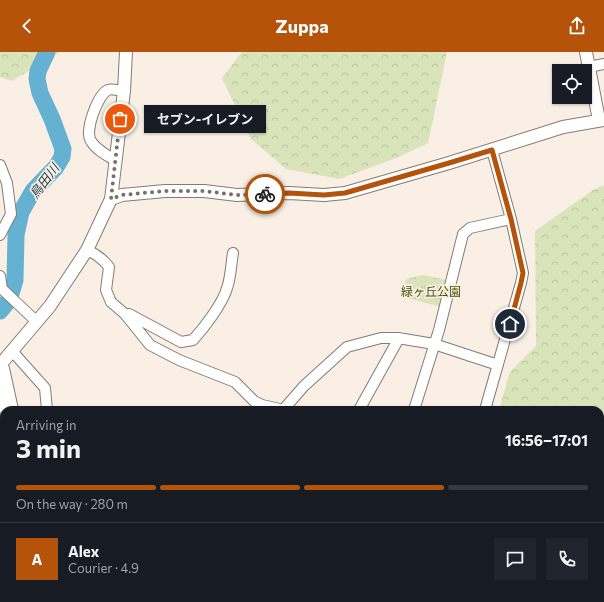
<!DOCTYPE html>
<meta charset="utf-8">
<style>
body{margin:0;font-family:Commissioner,"Noto Sans JP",sans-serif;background:#20242c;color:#f1f3f6;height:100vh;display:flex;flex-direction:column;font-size:15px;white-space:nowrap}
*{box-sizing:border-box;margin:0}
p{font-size:13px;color:#9ea1a6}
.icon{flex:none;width:22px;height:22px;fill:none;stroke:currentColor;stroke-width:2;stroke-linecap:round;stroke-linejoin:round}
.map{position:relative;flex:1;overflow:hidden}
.details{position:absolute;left:0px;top:354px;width:604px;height:196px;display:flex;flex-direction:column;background:#171b24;border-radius:12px 12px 0 0;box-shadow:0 1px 3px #0004}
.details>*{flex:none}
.controls{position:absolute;left:552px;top:12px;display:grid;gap:8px}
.controls a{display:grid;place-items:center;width:40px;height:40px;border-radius:0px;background:#171b24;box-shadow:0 1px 3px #0004;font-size:20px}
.pin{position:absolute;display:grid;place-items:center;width:34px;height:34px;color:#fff;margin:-17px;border:2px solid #fff;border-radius:50%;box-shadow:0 1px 4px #0007}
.courier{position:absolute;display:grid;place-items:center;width:40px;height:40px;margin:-20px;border:3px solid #b45309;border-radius:50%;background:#fff;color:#222;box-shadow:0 1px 5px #0007}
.bubble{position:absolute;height:28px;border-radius:0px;background:#171b24;box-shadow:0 1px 3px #0004;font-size:13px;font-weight:700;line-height:28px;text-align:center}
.head em{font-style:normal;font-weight:700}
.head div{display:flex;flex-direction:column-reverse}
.head{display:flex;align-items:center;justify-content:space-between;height:68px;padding:0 16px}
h1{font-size:26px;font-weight:700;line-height:30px}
.bar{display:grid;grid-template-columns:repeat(4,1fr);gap:6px 4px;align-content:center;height:48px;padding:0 16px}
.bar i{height:5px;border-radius:3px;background:#363941}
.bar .current{background:#b45309}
.bar p{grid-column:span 4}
.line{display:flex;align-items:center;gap:10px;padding:0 16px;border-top:1px solid #363941}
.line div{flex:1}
.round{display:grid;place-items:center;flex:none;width:42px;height:42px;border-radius:0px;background:#20242c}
header{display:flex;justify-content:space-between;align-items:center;height:52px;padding:0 16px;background:#b45309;color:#fff;font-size:18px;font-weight:700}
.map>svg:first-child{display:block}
.forest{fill:url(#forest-crowns)}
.park{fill:url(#park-tufts)}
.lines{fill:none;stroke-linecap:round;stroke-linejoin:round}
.river{stroke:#64b1d1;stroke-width:17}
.minor-casing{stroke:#847b72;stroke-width:12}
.tertiary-casing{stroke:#847b72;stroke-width:14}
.motorway-casing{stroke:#847b72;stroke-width:20}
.minor{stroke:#fff;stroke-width:10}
.tertiary{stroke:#fff;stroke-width:12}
.motorway{stroke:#fff;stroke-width:18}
.done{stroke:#77706a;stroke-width:4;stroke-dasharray:0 7.2}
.route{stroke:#b45309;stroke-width:5}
.labels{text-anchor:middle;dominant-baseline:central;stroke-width:3.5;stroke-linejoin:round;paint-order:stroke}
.park-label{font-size:12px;fill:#475304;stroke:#faefe5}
.water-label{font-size:13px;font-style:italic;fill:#193d4a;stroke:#faefe5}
</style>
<header><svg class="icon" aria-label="back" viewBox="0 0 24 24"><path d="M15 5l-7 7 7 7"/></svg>Zuppa<svg class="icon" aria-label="share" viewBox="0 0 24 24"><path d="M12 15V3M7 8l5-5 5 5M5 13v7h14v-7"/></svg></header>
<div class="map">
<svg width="604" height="550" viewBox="0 0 604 550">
<defs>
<pattern id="forest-crowns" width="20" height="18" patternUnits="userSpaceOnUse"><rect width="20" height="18" fill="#dae4bb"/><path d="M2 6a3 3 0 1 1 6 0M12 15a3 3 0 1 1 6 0" fill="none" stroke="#bbc4a1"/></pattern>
<pattern id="park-tufts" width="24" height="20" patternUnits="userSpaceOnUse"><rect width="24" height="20" fill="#dae4bb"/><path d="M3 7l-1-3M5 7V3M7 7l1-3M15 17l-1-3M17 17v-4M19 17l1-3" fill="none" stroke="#bbc4a1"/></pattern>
</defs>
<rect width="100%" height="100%" fill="#faefe5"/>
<path class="forest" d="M0 0H60L12 29 0 25Z
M242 0H447L428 91 396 106 339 127 286 117 251 87 222 26Z
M604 133V550H556L553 546H600V358H499L510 320 536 294 535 179 593 138Z
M65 546H340L341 550H66Z"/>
<path class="park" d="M423 223 451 229 444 256 401 244 406 227Z"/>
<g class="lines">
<path class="river" d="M0 259 9 248 15 228 16 183 21 160 33 139 56 115 62 105 63 97 52 67 40 41 37 27 38 19 47 0"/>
<defs>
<path id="minor" d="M589 15 604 12
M116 109C107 103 96 98 91 89 84 79 98 42 108 38 112 36 119 39 124 39
M0 113 7 131 11 162 0 183
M87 198C96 202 103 207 109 215L106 238 111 250 125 262 150 293 179 308 235 330 254 349 262 353 284 358
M0 224 2 237 37 270
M126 262H129L181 290 193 288C204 276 223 251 227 236 231 225 231 212 233 201
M12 299 45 336 47 358
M283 358 304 334 347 295 381 286H398L434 292 498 313
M359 358 399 286
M414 358 439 278 463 182 470 176 511 167
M485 358 521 231 523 221 511 167 492 98
M72 546 73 550"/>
<path id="tertiary" d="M586 0 599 68
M111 147 122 143 165 139H204L237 143 289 141 324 143 345 141 449 111 563 75 604 68
M0 313 50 254 87 198 111 147 124 39 126 0"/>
<path id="motorway" d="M0 317 9 358
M0 381 4 399
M38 546 39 550
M58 546 59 550"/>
</defs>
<use href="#minor" class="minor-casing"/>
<use href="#tertiary" class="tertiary-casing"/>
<use href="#motorway" class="motorway-casing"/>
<use href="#minor" class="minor"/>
<use href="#tertiary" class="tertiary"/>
<use href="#motorway" class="motorway"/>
</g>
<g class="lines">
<path class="done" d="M120 67 111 147 122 143 165 139H204L237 143 265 142"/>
<path class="route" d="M265 142 289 141 324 143 345 141 449 111 492 98 511 167 523 221 521 231 510 272"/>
</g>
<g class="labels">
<g class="park-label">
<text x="431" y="239">緑ヶ丘公園</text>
</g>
<g class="water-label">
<text transform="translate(44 129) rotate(-53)">鳥田川</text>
</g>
</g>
</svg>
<div class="controls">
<a><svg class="icon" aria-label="locate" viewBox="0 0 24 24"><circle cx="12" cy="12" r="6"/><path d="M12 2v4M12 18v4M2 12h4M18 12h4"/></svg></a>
</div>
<div class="pin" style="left:120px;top:67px;background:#ea580c"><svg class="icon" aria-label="bag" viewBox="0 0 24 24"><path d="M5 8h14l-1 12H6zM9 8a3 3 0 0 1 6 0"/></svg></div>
<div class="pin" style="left:510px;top:272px;background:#1f2937"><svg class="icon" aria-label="home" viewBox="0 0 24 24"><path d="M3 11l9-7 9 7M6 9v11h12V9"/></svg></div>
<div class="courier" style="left:265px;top:142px"><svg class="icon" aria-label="bike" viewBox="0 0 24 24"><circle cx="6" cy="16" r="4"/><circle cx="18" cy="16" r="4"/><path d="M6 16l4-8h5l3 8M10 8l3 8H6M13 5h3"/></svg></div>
<div class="bubble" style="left:144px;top:53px;width:122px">セブン-イレブン</div>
<section class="details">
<div class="head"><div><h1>3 min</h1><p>Arriving in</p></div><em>16:56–17:01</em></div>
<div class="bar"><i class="current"></i><i class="current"></i><i class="current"></i><i></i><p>On the way · 280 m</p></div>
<div class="line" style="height:72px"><b class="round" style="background:#b45309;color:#fff">A</b><div><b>Alex</b><p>Courier · 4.9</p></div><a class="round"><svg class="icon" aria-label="chat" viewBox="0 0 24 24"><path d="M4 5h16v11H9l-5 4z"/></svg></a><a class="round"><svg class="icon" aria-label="phone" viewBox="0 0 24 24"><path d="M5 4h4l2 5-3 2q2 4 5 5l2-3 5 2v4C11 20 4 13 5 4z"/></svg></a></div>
</section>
</div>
